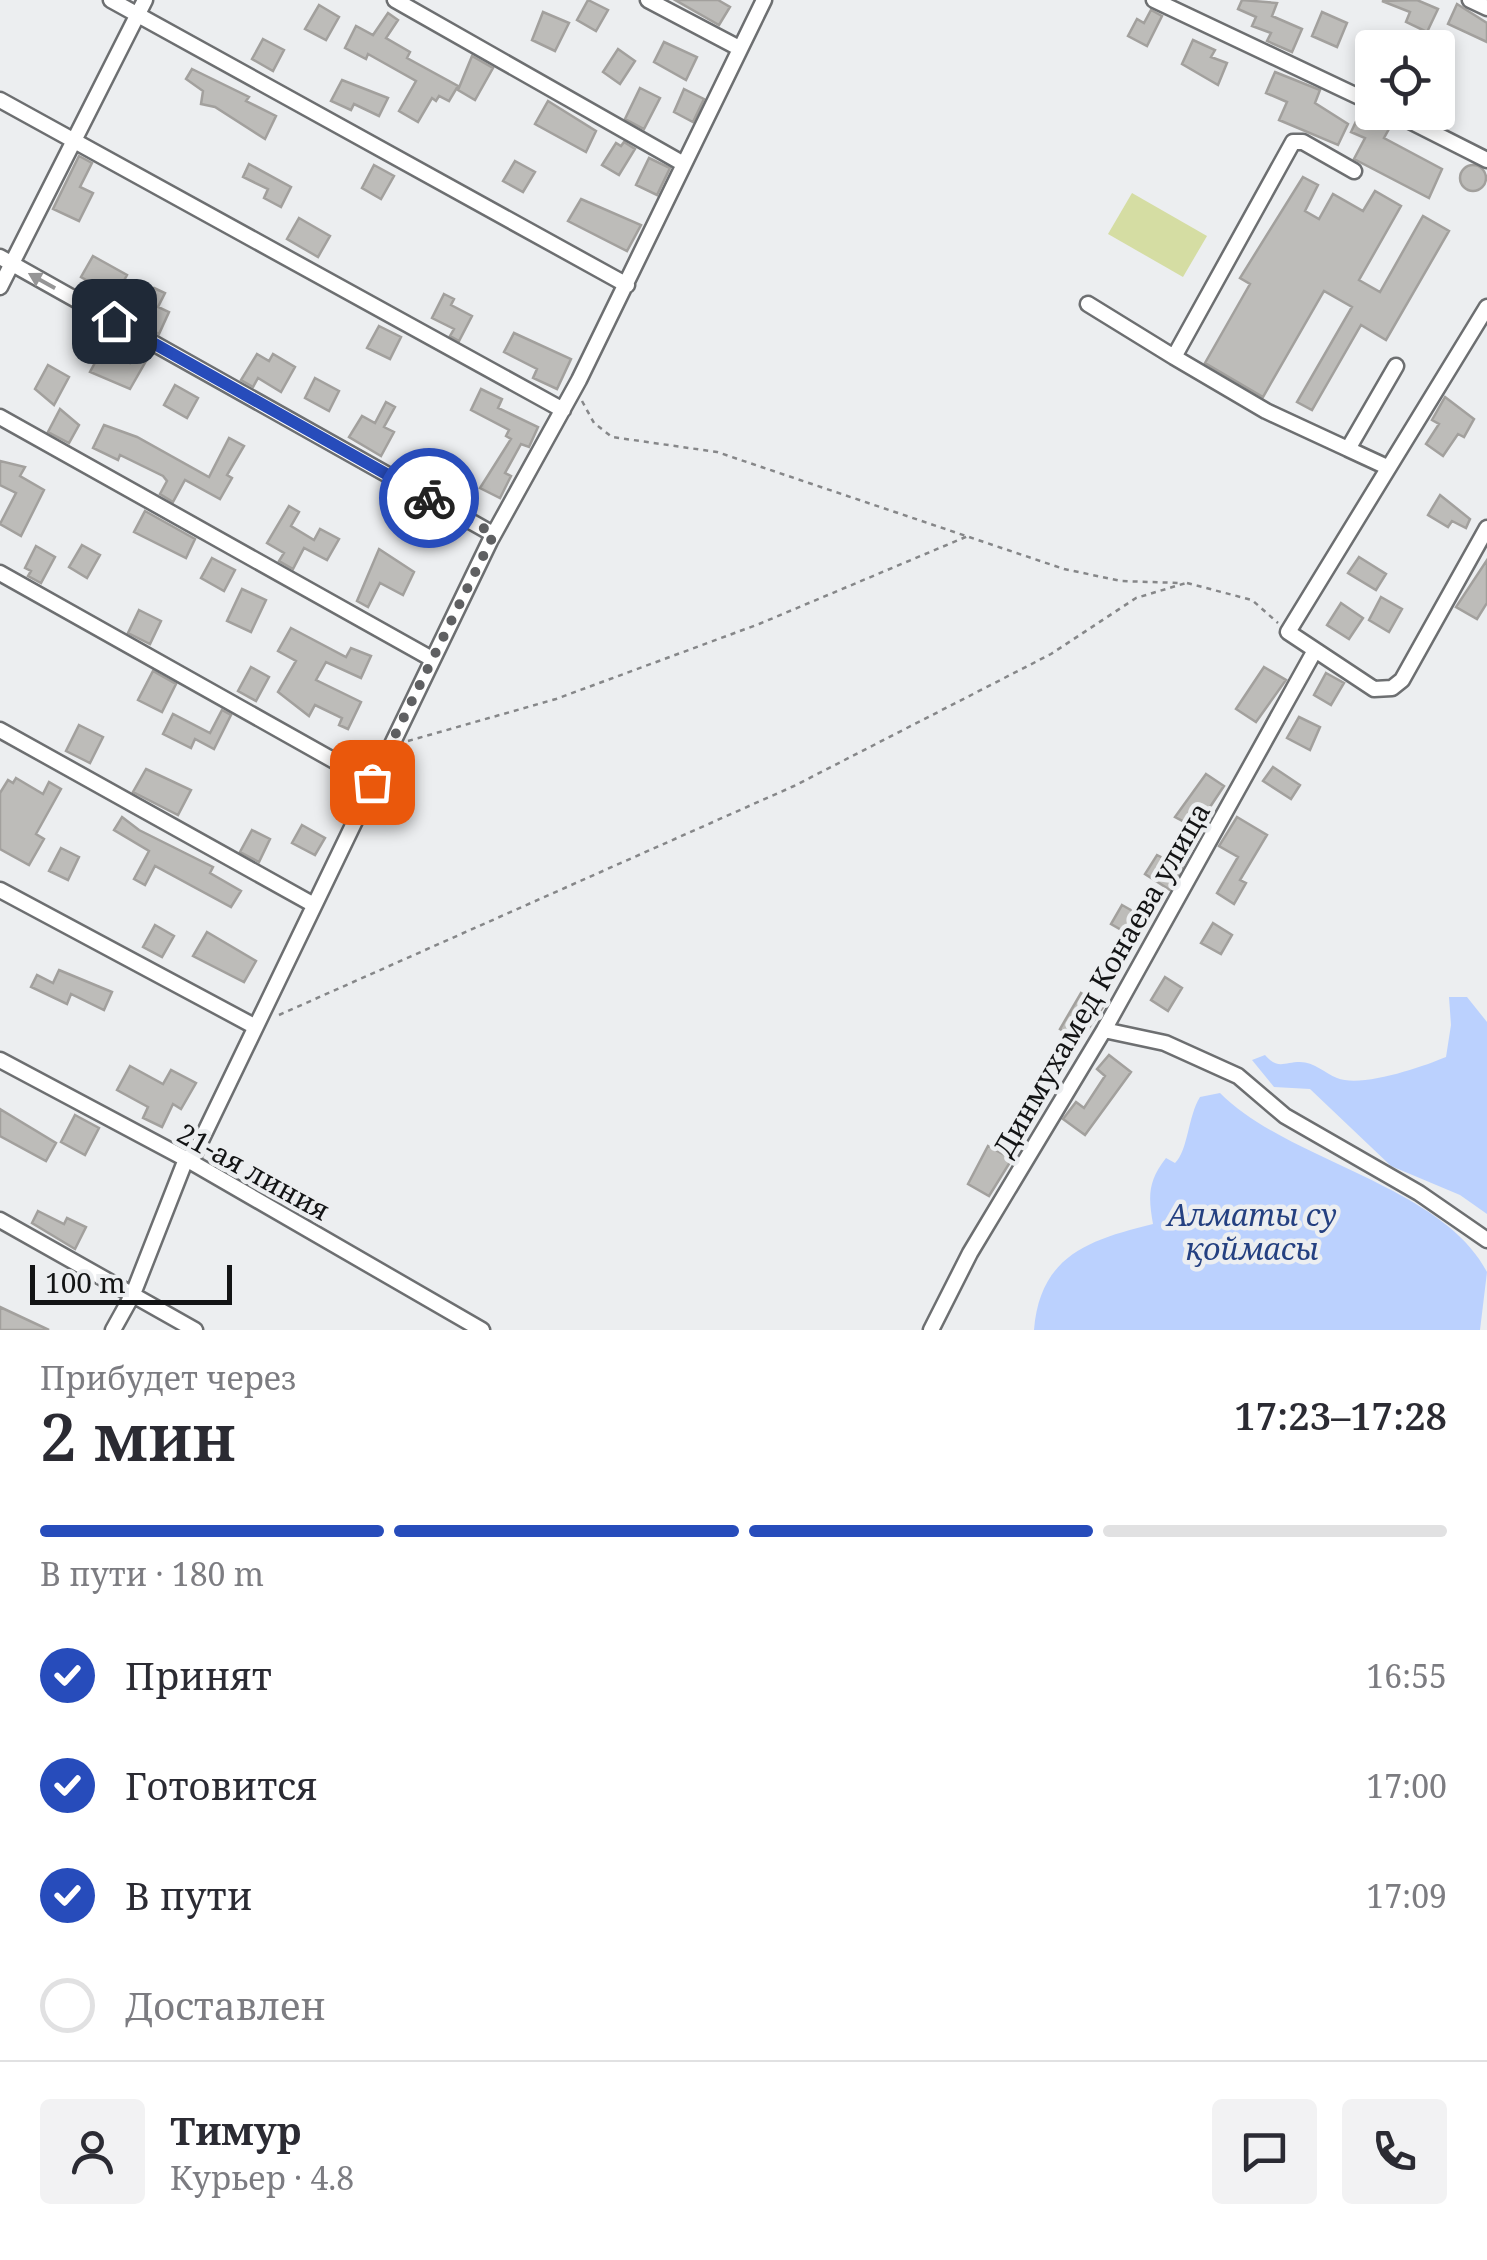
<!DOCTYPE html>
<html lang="ru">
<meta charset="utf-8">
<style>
body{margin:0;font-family:"Noto Serif",serif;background:#f2f2f3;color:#2b2b33;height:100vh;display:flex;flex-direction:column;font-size:38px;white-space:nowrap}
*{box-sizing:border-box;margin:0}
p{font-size:32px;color:#7c7c81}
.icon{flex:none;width:55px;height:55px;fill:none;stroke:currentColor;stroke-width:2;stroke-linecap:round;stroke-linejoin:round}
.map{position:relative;height:1330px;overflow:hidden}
.details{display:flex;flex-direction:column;background:#fff;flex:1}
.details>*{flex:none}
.controls{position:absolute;left:1355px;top:30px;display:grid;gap:20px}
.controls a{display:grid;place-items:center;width:100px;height:100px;border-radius:10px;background:#fff;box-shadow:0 5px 15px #0003;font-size:50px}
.scale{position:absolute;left:30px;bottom:25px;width:202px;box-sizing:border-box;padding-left:10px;border:5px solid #131415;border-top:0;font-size:28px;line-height:35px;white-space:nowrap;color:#131415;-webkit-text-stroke:8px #eceef0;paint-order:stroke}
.pin{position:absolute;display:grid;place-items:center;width:85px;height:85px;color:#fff;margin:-42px;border-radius:20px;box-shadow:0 5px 15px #0006}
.courier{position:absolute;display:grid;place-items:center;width:100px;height:100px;margin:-50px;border:8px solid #274cbb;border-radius:50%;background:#fff;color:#222;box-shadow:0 2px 12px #0007}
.overview em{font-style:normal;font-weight:600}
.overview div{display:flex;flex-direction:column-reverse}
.overview{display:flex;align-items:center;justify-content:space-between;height:170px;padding:0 40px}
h1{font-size:65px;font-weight:600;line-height:75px}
.bar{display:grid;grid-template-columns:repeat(4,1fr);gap:15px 10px;align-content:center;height:120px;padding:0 40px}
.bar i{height:12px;border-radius:8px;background:#e1e1e2}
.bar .on{background:#274cbb}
.bar p{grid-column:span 4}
.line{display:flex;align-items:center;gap:25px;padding:0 40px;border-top:2px solid #e1e1e2}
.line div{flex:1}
.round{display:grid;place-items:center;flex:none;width:105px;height:105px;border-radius:10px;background:#f2f2f3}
ol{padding:0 40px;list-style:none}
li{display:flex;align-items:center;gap:30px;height:110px}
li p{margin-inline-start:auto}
li .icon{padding:10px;border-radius:50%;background:#274cbb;color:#fff;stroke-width:4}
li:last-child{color:#7c7c81}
li i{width:55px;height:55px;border:5px solid #e1e1e2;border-radius:50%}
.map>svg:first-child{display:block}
.green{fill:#d5dda3}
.water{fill:#bbd1fe}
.building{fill:#bdbcb9;stroke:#a2a09d;stroke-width:2.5}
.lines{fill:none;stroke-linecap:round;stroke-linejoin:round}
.minor-casing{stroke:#6d6f71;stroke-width:19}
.path{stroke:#868789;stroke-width:2.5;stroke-dasharray:5 5;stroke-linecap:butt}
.minor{stroke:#fff;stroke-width:14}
.oneway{fill:#959596}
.done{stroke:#5f6062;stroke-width:10;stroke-dasharray:0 18}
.route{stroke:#274cbb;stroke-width:12}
.labels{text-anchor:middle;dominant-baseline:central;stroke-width:9;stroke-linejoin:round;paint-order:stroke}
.street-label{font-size:28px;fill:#131415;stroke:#eceef0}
.water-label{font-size:30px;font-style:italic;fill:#244081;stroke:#eceef0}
</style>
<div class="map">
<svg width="1487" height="1330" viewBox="0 0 1487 1330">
<rect width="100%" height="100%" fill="#eceef0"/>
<path class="green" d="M1132 193 1207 236 1183 277 1108 234Z"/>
<path class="water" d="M1449 997H1467L1487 1022V1214L1460 1195 1391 1166 1310 1089 1274 1087 1252 1060 1265 1055C1278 1070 1284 1062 1300 1062 1314 1062 1325 1073 1337 1078 1362 1088 1422 1067 1446 1057L1451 1025Z
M1220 1093C1287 1161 1442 1185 1487 1272L1480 1330H1034C1040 1256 1088 1240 1153 1224 1148 1196 1148 1181 1166 1158L1175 1163C1188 1151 1188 1116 1200 1097Z"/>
<path class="building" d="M588 0 608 10 596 31 577 20Z
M675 0H718L730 7 719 25Z
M1242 0 1277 3 1272 16 1302 29 1292 52 1267 41 1271 33 1252 26 1256 17 1238 9Z
M1417 0 1438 9 1427 32 1406 22 1410 12 1382 1Z
M1457 4 1487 23V42L1448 24Z
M319 5 339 17 326 40 305 29Z
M1151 10 1162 16 1147 46 1128 36 1137 19 1144 23Z
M543 12 569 23 555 51 532 40Z
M1322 12 1347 23 1337 47 1312 36Z
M388 13 398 20 386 38 410 52 407 58 458 86 449 101 439 96 436 101 432 98 418 122 399 111 416 81 368 54 366 59 345 48 356 26 373 35Z
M263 39 284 50 273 71 252 59Z
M1193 40 1215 50 1211 57 1227 63 1218 85 1182 64Z
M664 42 697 57 686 80 654 62Z
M618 49 635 61 620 84 603 72Z
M472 56 493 68 475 100 458 90Z
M192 69 249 97 246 101 276 116 265 139 215 107 201 104 203 91 186 79Z
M1275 72 1320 90 1315 103 1348 124 1338 145 1279 120 1287 102 1266 93Z
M342 80 388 98 379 116 354 104 351 110 331 101Z
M640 88 660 98 644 129 625 119Z
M684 89 704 99 693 122 674 112Z
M548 101 596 131 586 152 535 124Z
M1360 113 1390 127 1384 138 1442 169 1429 198 1354 159 1365 138 1351 132Z
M624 142 635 149 619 175 602 165 616 143 621 146Z
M79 156 92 163 80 187 93 193 79 221 53 209Z
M649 158 670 168 657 195 636 185Z
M515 161 535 172 523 192 503 181Z
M249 164 291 187 281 207 264 198 268 189 243 177Z
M374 165 394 176 381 199 362 188Z
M1460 178a13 13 0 1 1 26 0a13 13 0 1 1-26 0Z
M1303 177 1318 185 1305 211 1319 219 1333 194 1363 211 1375 191 1401 206 1359 280 1380 292 1423 216 1449 231 1386 340 1361 325 1312 410 1297 402 1352 307 1324 291 1263 397 1205 363 1250 284 1240 278Z
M581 199 641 225 627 251 568 221Z
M299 218 330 236 318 257 287 239Z
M93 256 127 275 115 297 81 277Z
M154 288 165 293 158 307 169 312 159 334 132 319Z
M444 294 454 299 451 305 472 316 459 341 450 336 454 329 432 318Z
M379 326 401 337 390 359 367 348Z
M514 333 571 359 557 389 533 378 537 369 504 352Z
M103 348 130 363 135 355 146 361 130 389 90 372Z
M257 354 269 361 273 354 295 367 281 392 258 378 253 387 241 380Z
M48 365 69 377 54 405 35 389Z
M315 378 339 391 329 411 305 398Z
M175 385 198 398 187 418 164 405Z
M481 389 502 399 498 408 538 427 529 447 521 444 505 473 511 476 500 498 480 488 511 439 506 436 509 430 471 410Z
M1445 397 1474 419 1464 437 1458 434 1443 456 1426 444 1439 424 1432 420Z
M386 402 395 407 384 427 394 432 381 456 349 437 362 416 375 423Z
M60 409 79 425 69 443 48 432Z
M104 425 137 437 209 477 229 438 244 446 227 475 232 478 220 499 185 480 173 502 160 494 167 481 163 476 120 455 118 460 93 448Z
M0 461 25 467 20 476 44 490 21 536 0 524 16 493 0 485Z
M1440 495 1470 519 1466 528 1452 521 1448 527 1428 515Z
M289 506 299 512 291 526 314 540 320 529 339 539 327 560 304 548 293 569 279 561 284 553 267 543Z
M145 511 195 539 186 558 134 532Z
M420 512 442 524 429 546 407 534Z
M82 545 100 555 87 578 69 567Z
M36 546 55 557 41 583 28 576 31 571 25 568Z
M379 549 414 572 403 595 380 583 368 607 357 601Z
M1359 557 1386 574 1376 590 1348 573Z
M212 558 235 570 224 591 201 578Z
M1487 560V603L1477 619 1456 607Z
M242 589 266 600 251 632 227 621Z
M1381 597 1402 609 1389 632 1369 620Z
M1341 603 1363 618 1349 639 1327 625Z
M139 610 161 621 150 644 128 633Z
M291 628 346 657 351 648 371 656 361 678 326 662 316 680 361 702 348 729 339 725 342 718 315 705 309 716 278 692 296 661 278 651Z
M251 667 269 677 256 701 238 691Z
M1264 667 1286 680 1256 722 1236 709Z
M153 671 176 684 162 712 138 700Z
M1326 673 1344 683 1331 705 1314 695Z
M222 710 231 715 214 749 195 739 191 748 163 734 173 714 210 733Z
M1299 717 1320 727 1310 750 1287 738Z
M79 725 103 737 90 763 66 751Z
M1273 767 1300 785 1291 799 1263 781Z
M146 769 191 790 178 815 133 792Z
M1206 774 1224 786 1206 813 1210 815 1202 831 1175 817Z
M16 778 43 794 49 782 61 789 36 834 44 839 29 865 0 849V793L8 780 13 783Z
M122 817 139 830 213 867 210 873 241 891 231 907 155 866 145 885 134 879 149 851 114 830Z
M1237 817 1267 835 1240 880 1246 883 1234 904 1217 893 1238 857 1219 846Z
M302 825 325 838 315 855 292 843Z
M252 830 270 839 259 862 240 852Z
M1174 845 1190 852 1170 890 1145 874 1157 855 1165 859Z
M61 848 79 857 68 880 49 871Z
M1122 905 1143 917 1132 936 1111 924Z
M1213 923 1232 935 1221 954 1201 943Z
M155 925 174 936 162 957 143 947Z
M207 932 256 961 244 982 193 956Z
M59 970 112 992 104 1010 71 994 67 1004 31 987 37 975 53 983Z
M1165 977 1182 988 1168 1011 1151 1000Z
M1081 993 1103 1007 1080 1041 1060 1029Z
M1109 1055 1131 1072 1085 1135 1063 1119 1076 1102 1084 1108 1105 1076 1097 1069Z
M130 1066 163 1084 171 1070 196 1083 181 1109 173 1104 162 1127 143 1118 148 1107 117 1090Z
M0 1109 56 1143 46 1161 0 1136Z
M75 1115 99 1128 85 1155 61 1142Z
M988 1146 1012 1159 989 1196 968 1184Z
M38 1211 64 1224 67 1218 86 1227 75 1249 32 1223Z
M0 1307 49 1330H0Z"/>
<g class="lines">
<defs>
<path id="minor" d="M111 0 627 285
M395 0 682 163
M648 0 739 48
M1154 0 1372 103
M1470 0 1487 8
M0 100 563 410
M1392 112 1487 160
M1354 171 1303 142H1293L1174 357 1266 411 1348 449 1396 366
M0 257 493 534
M0 287 145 0
M1088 304 1174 357
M1487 307 1288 632 1374 689 1392 688 1402 680 1487 528
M0 417 432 659
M1348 449 1387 467
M0 573 372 782
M0 730 314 905
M0 890 254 1026
M1104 1030 1165 1043 1238 1076 1285 1116 1419 1193 1487 1240
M0 1060 186 1159 482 1330
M0 1220 195 1330
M113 1330 133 1294 186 1159 194 1155 490 541 579 380 764 0
M931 1330 970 1253 1104 1030 1314 652"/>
</defs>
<use href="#minor" class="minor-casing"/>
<path class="path" d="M582 401 594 423 612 437 717 452 1064 569 1121 581 1179 583
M1187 583 1252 600 1278 623
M408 741 556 699 759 624 968 536
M279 1015 794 786 1051 654 1136 598 1186 583"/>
<use href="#minor" class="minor"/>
</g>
<defs><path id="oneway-solid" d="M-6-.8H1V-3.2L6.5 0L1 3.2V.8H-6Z" transform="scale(2.5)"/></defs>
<use class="oneway" href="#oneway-solid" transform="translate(42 281) rotate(-151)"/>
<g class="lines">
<path class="done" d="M372 782 494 534 429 498"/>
<path class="route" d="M114 321 429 498"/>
</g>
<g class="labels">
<g class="street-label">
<text transform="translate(1101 979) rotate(-60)">Динмухамед Конаева улица</text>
<text transform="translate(254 1171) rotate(29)">21-ая линия</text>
</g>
<g class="water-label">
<text x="1252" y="1214">Алматы су<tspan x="1252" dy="34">қоймасы</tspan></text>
</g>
</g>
</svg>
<div class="controls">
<a><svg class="icon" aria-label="locate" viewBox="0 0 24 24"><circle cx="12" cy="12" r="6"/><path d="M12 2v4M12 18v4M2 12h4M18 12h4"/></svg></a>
</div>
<div class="scale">100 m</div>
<div class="pin" style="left:372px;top:782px;background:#ea580c"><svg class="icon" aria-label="bag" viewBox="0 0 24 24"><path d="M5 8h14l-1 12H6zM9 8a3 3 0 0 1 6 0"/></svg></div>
<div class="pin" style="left:114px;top:321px;background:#1f2937"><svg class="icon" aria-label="home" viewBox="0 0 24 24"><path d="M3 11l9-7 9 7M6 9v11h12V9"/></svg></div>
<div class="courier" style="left:429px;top:498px"><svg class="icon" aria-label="bike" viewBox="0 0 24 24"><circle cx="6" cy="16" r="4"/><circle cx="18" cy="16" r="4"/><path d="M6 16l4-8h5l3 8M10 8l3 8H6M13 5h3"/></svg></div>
</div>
<section class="details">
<div class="overview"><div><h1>2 мин</h1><p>Прибудет через</p></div><em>17:23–17:28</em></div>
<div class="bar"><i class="on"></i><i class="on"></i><i class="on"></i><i></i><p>В пути · 180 m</p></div>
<ol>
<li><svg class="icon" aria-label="check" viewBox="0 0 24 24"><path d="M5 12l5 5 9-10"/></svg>Принят<p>16:55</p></li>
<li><svg class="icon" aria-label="check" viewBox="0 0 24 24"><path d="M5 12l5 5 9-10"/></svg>Готовится<p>17:00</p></li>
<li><svg class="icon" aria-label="check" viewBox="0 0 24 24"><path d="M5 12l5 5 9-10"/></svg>В пути<p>17:09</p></li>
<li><i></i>Доставлен</li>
</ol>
<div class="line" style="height:180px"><a class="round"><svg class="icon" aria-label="person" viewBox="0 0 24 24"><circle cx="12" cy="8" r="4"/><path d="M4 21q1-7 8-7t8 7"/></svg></a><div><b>Тимур</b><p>Курьер · 4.8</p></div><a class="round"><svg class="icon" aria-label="chat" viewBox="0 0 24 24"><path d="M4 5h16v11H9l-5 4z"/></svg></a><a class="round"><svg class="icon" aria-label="phone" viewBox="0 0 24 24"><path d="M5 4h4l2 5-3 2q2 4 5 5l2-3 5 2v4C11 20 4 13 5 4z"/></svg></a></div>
</section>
